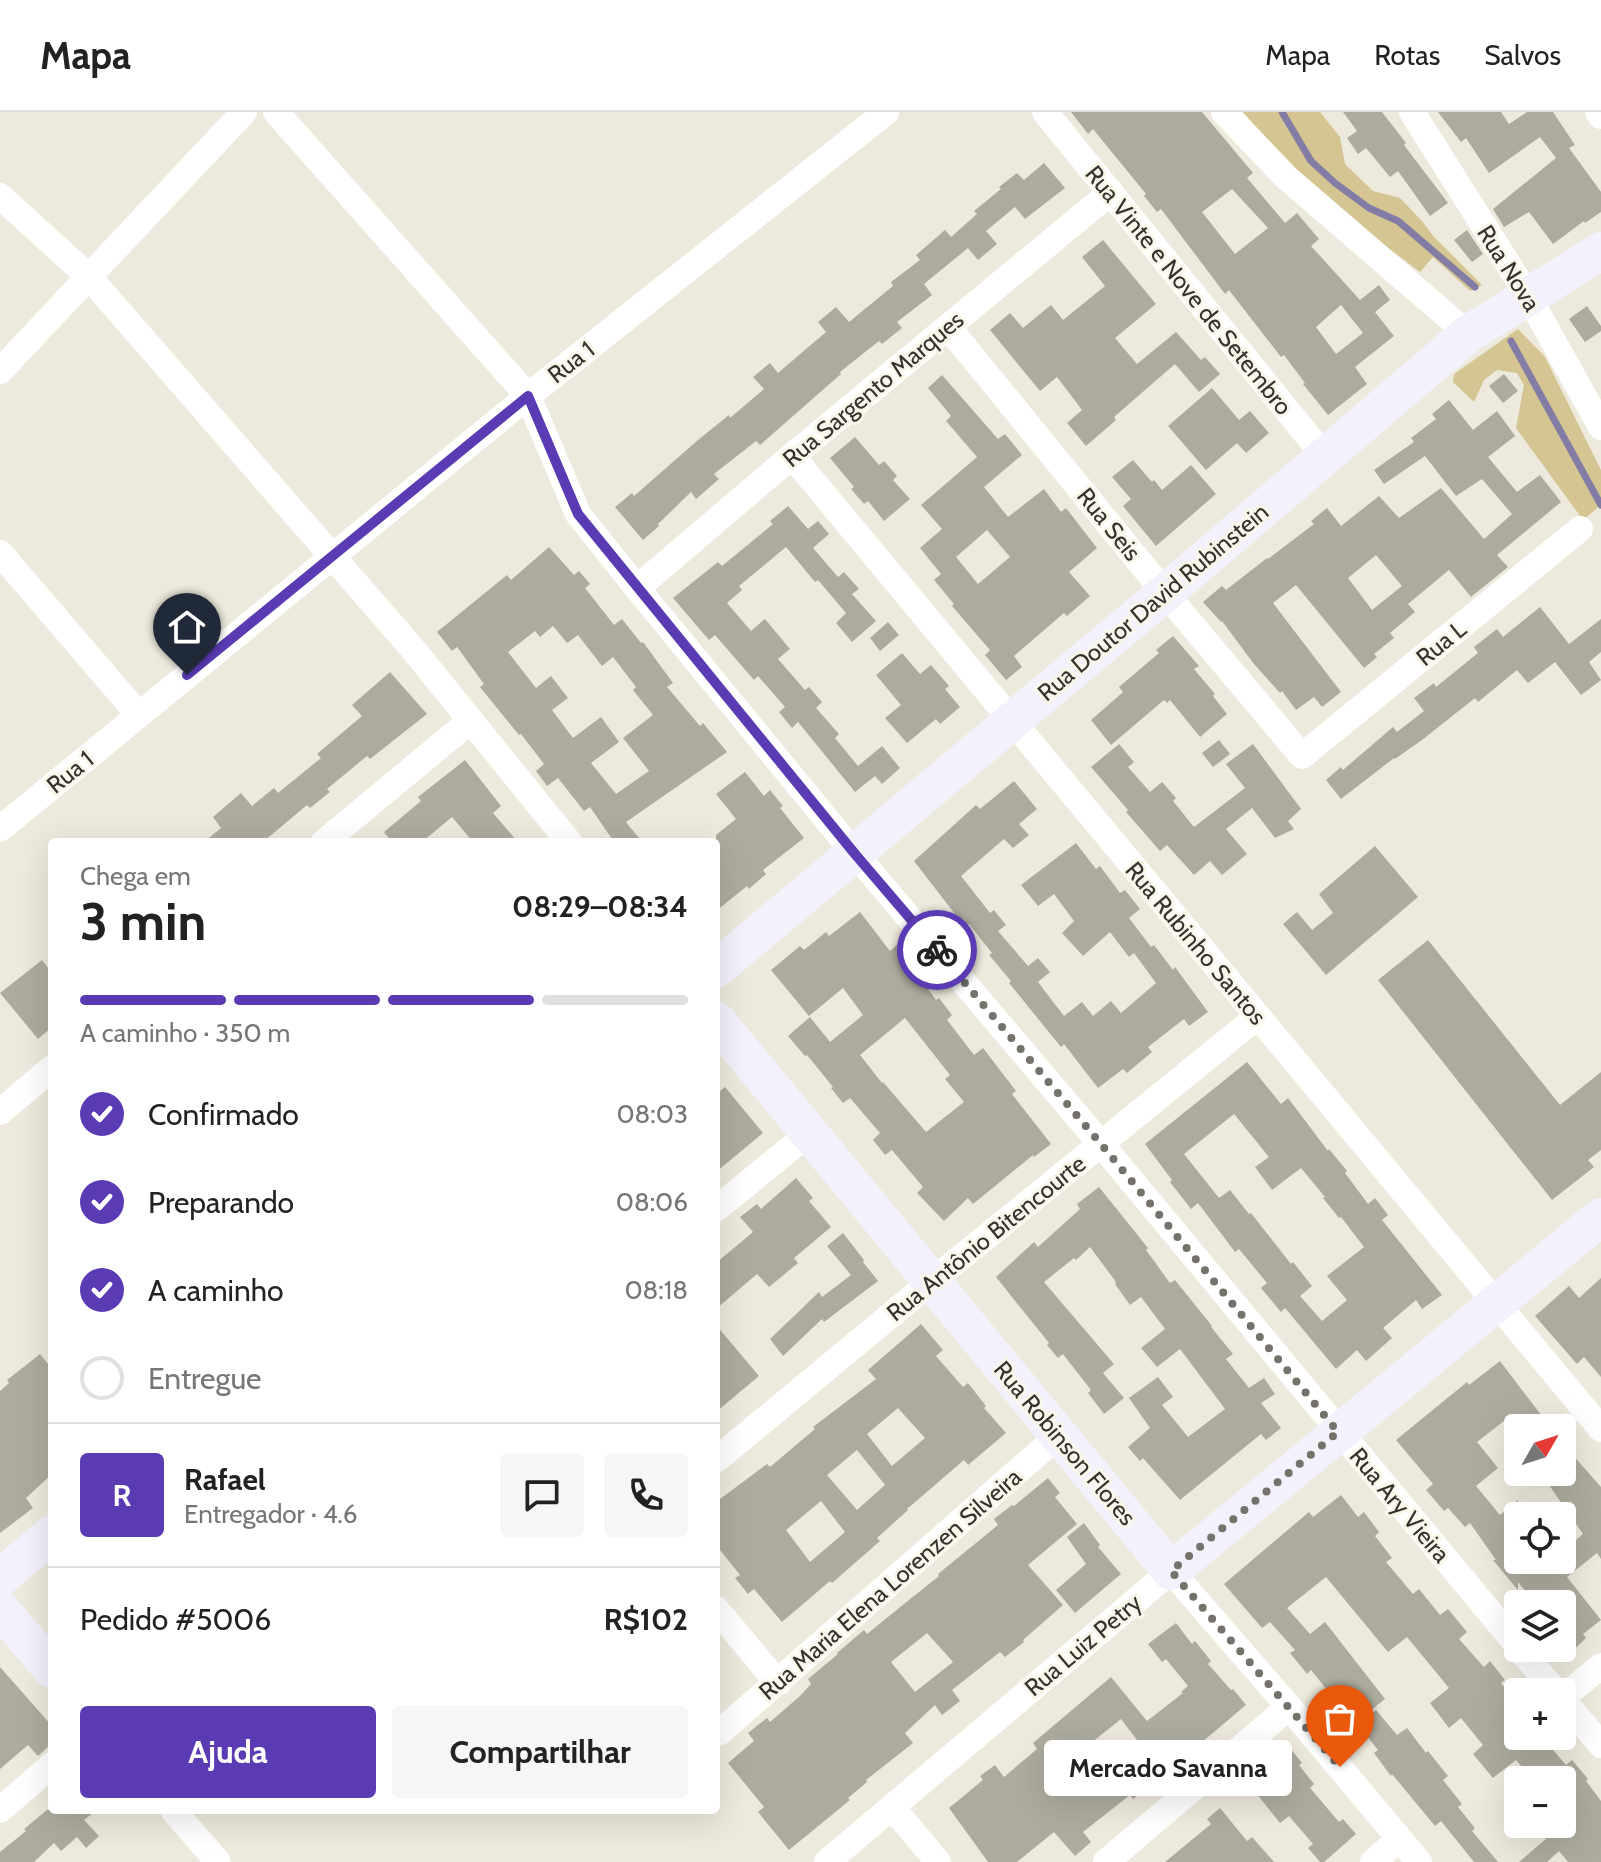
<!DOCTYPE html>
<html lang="pt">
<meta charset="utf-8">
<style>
body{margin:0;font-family:Cabin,sans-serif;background:#f6f6f6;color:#222;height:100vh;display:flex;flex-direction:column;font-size:30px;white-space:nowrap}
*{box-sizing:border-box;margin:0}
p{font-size:26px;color:#767676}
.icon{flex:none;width:44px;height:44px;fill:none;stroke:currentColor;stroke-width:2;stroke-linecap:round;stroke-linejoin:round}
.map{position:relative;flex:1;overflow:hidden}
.details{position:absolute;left:48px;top:726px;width:672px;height:976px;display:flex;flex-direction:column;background:#fff;border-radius:8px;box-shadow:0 8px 32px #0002}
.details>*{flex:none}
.needle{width:52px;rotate:51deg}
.tools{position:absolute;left:1504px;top:1302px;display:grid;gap:16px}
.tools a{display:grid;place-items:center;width:72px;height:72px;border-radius:8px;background:#fff;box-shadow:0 8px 32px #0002;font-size:40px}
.pin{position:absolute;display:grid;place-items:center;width:68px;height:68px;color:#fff;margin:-82px -34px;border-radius:50% 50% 50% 0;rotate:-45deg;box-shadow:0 0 8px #0007}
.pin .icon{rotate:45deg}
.courier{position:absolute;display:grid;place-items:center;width:80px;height:80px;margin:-40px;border:6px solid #5a3bb3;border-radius:50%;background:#fff;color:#222;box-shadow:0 2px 10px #0007}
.bubble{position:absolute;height:56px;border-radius:8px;background:#fff;box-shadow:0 8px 32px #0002;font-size:26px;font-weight:800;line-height:56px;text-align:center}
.head em{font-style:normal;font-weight:800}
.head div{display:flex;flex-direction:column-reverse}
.head{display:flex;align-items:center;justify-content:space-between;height:136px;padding:0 32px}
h1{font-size:52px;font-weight:800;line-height:60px}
.bar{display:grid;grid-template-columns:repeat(4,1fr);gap:12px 8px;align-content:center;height:96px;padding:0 32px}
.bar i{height:10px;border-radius:6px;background:#e0e0e0}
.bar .active{background:#5a3bb3}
.bar p{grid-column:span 4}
.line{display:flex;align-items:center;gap:20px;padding:0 32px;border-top:2px solid #e0e0e0}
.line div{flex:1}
.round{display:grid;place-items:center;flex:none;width:84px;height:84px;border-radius:8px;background:#f6f6f6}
ol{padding:0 32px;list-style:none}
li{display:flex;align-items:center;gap:24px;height:88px}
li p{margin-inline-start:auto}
li .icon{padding:8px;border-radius:50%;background:#5a3bb3;color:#fff;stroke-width:4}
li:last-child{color:#767676}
li i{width:44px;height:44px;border:4px solid #e0e0e0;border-radius:50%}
.cta{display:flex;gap:16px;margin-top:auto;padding:16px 32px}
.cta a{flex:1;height:92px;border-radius:8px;background:#5a3bb3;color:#fff;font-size:32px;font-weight:800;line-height:92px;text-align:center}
.cta a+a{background:#f6f6f6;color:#222}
header{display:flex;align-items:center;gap:48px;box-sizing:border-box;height:112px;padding:0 40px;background:#fff;border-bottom:2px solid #e0e0e0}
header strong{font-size:38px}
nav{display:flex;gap:44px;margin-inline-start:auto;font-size:28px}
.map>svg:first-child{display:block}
.green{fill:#d4c592}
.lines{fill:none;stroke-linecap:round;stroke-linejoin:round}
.stream{stroke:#837da6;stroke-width:7}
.building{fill:#aeab9e;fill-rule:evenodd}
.street{stroke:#fff;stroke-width:26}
.secondary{stroke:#f2f1fc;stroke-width:38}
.done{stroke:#74726a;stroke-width:8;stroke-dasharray:0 14.4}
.route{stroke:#5a3bb3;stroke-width:10}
.labels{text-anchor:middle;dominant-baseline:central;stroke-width:6;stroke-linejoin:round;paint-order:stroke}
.street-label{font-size:24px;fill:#33322d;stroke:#faf6e9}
</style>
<header>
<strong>Mapa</strong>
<nav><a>Mapa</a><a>Rotas</a><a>Salvos</a></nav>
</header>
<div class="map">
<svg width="1601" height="1750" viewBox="0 0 1601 1750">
<rect width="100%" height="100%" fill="#ede9dc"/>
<path class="green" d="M1243 0H1320L1340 25 1345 52 1373 79 1400 86 1422 109 1433 124 1482 173 1470 179 1433 145 1420 160 1305 73Z
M1518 217 1545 245 1601 358V393L1583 408 1516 316 1524 273 1517 261 1497 258 1484 268 1474 290 1453 270 1454 262Z"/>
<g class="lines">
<path class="stream" d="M1282 0 1311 49 1335 71 1369 96 1398 109 1475 175
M1511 229 1601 393"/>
</g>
<path class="building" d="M1071 0H1202L1253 61 1247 66 1285 111 1297 101 1319 127 1311 134 1360 188 1379 173 1390 188 1375 200 1394 224 1355 255 1367 272 1328 303 1303 272 1305 271 1284 243 1281 245 1229 178 1225 182 1161 97 1157 100 1144 84 1146 82 1093 17 1088 22ZM1232 77 1268 116 1235 142 1202 100ZM1341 193 1363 221 1336 242 1316 215Z
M1343 0H1382L1406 31 1404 33 1448 91 1430 104 1398 59 1390 65 1366 36 1358 42 1347 26 1357 19Z
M1438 0H1501L1509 12 1527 0H1553L1575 33 1569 36 1601 80V100L1585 111 1584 109 1553 132 1529 100 1504 115 1493 97 1556 46 1540 25 1489 61 1466 26 1461 30Z
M1044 51 1065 76 1025 107 1015 95 986 119 997 132 978 148 968 136 924 172 932 183 897 210 902 216 882 232 879 229 840 260 841 262 760 333 756 329 714 362 719 367 696 387 691 380 658 412 659 414 643 428 615 395 632 381 634 384 698 328 729 303 730 306 764 277 753 265 770 251 778 261 826 220 818 210 836 195 849 210 893 174 891 170 920 148 916 143 945 118 951 125 977 102 974 99 1001 77 999 75 1017 61 1024 68Z
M1467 118 1483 142 1472 150 1454 128Z
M1103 128 1156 192 1115 226 1137 252 1176 220 1201 248 1205 245 1220 262 1199 280 1175 252 1114 305 1116 308 1086 334 1067 311 1082 298 1057 265 1040 279 990 218 1010 201 1023 216 1051 193 1063 208 1105 174 1082 145Z
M1587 194 1601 214V219L1585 230 1569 207Z
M1504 262 1518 279 1503 291 1489 274Z
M942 263 998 327 1005 322 1022 343 984 375 1008 405 1044 377 1061 400 1066 396 1097 436 1069 460 1090 484 1067 504 1064 501 1014 544 1022 555 1006 568 985 543 990 538 952 494 954 492 934 468 941 462 920 436 942 417 921 393 977 345 946 309 951 304 928 276ZM987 418 1010 445 978 472 956 445Z
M1212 276 1239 308 1250 299 1269 321 1246 341 1237 331 1206 358 1168 314Z
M1449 288 1473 318 1497 299 1515 324 1488 345 1517 380 1540 363 1561 390 1497 443 1508 455 1471 485 1449 458 1408 492 1415 500 1390 521 1394 526 1374 542 1377 545 1364 556 1296 473 1273 491 1341 580 1322 595 1314 585 1296 598 1282 579 1280 581 1254 552 1222 509 1221 510 1203 490 1222 474 1226 478 1267 446 1268 447 1314 412 1311 409 1327 396 1341 414 1379 384 1399 406 1441 376 1484 427 1512 402 1482 367 1456 384 1425 344 1384 372 1374 358 1414 330 1411 326 1436 307 1432 302ZM1376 443 1402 474 1372 498 1348 466Z
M855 325 879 353 884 349 897 364 893 368 910 387 884 409 868 389 864 392 851 377 854 375 830 346Z
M1133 348 1152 370 1154 368 1162 378 1191 353 1216 382 1156 434 1123 394 1131 387 1112 365Z
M788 394 808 417 818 409 829 422 813 436 838 465 844 460 859 477 852 482 876 509 852 530 836 511 846 501 818 468 815 470 786 435 739 474 742 478 727 491 751 519 765 507 790 537 778 547 805 578 809 575 822 590 816 596 839 622 835 626 858 654 882 634 900 656 882 672 875 664 855 680 798 610 792 616 779 600 785 595 758 564 754 568 715 523 709 528 673 486 718 450 722 454 773 412 770 409Z
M549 435 574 463 579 459 590 472 585 476 614 513 622 507 641 531 643 530 673 571 667 575 700 614 703 611 727 640 626 710 642 730H614L590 695 584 699 558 666 547 674 536 659 544 652 521 622 519 623 480 575 484 572 457 535 452 539 437 520 507 463 511 468ZM553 514 567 531 578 523 602 554 613 545 636 575 633 578 653 603 623 626 649 659 616 682 591 651 619 630 601 605 573 626 552 598 568 586 551 564 536 576 508 540 535 519 540 525Z
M1540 495 1569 532 1601 507V540L1589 550 1601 568 1581 583 1555 550 1528 571 1517 558 1478 590 1475 586 1422 628 1395 647 1394 646 1341 687 1326 668 1341 655 1343 658 1393 615 1397 620 1424 599 1414 586 1434 571 1436 575 1478 541 1474 535 1497 517 1503 525Z
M888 510 899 523 880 539 870 526Z
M1173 524 1199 554 1194 557 1215 582 1213 584 1227 602 1200 625 1170 588 1167 591 1164 588 1111 633 1091 608 1123 580 1119 575 1159 541 1156 538Z
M902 541 920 562 931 553 949 574 945 577 960 595 940 612 936 607 907 631 885 606 901 593 876 563Z
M390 560 427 602 370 647 367 644 327 677 330 680 310 696 307 693 263 730H204L221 716 213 705 241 681 252 694 274 676 278 681 321 646 317 642 362 604 352 593Z
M1219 628 1230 642 1213 655 1202 641Z
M1119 632 1134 650 1128 655 1150 680 1162 670 1176 686 1173 689 1194 715 1245 676 1226 652 1253 632 1301 697 1288 709 1294 717 1275 726 1252 696 1226 717 1247 742 1222 763 1210 749 1194 763 1167 733 1160 739 1126 700 1128 698 1091 655Z
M465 648 501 694 493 701 518 730H473L452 705 422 730H392L384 720 421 689 418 685Z
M745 660 764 684 770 678 783 694 780 696 804 726 763 758 766 762 749 777 747 774 716 799V723L736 707 716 682Z
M1014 669 1037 697 1019 712 1029 723 1013 736 1004 727 961 764 990 801 994 798 1006 813 998 819 1028 854 1038 846 1050 860 1038 870 1064 904 1082 890 1093 904 1111 889 1121 901 1156 871 1134 841 1129 845 1110 820 1083 844 1062 821 1074 809 1054 782 1038 794 1021 773 1076 731 1096 757 1100 754 1120 781 1125 778 1140 797 1129 806 1151 835 1154 833 1173 858 1175 855 1208 900 1189 914 1184 907 1148 935 1152 940 1127 961 1123 957 1098 976 1064 932 1061 935 1009 871 1011 869 989 843 992 841 969 812 965 815 914 749 976 693 980 697Z
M1375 734 1418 785 1326 863 1283 812 1297 800 1312 818 1333 801 1319 782Z
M860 800 890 839 901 829 918 851 912 855 936 888 939 886 952 903 947 908 974 943 983 936 1016 979 1012 982 1051 1032 1034 1045 1033 1043 973 1092 968 1086 944 1109 917 1081 923 1075 892 1038 885 1043 873 1028 880 1021 850 986 843 991 831 976 833 975 807 943 805 944 788 924 810 905 830 930 863 903 843 876 809 904 771 858 800 834 804 838 826 820 829 824ZM905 906 950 963 945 967 964 990 926 1020 883 970 882 971 860 943Z
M1428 828 1560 993 1601 960V1038L1588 1048 1594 1055 1552 1088 1378 868Z
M42 848 52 861V915L38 927 0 881Z
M1247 950 1281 992 1288 986 1328 1039 1329 1037 1347 1059 1345 1061 1368 1092 1375 1086 1388 1103 1382 1108 1442 1183 1422 1197 1416 1188 1383 1216 1392 1226 1366 1249 1357 1238 1336 1257 1285 1196 1281 1200 1261 1176 1267 1171 1239 1137 1235 1140 1198 1091 1191 1097 1170 1070 1172 1068 1145 1032ZM1234 1002 1269 1045 1255 1055 1272 1078 1301 1056 1325 1085 1323 1086 1339 1106 1341 1105 1364 1135 1327 1164 1347 1188 1322 1209 1300 1184 1312 1174 1293 1150 1291 1152 1251 1101 1249 1102 1230 1078 1219 1086 1184 1042Z
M725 975 763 1021 716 1060V982Z
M796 1066 813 1086 809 1089 831 1115 794 1146 798 1151 769 1175 757 1162 716 1197V1151L753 1120 740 1105 757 1092 761 1097Z
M1099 1075 1148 1136 1146 1138 1170 1171 1175 1168 1212 1214 1211 1215 1233 1242 1226 1247 1249 1276 1264 1266 1275 1282 1261 1291 1281 1316 1266 1328 1261 1322 1180 1388 1143 1346 1140 1349 1128 1335 1150 1316 1129 1286 1158 1265 1173 1285 1162 1293 1188 1325 1225 1297 1180 1237 1157 1255 1141 1236 1165 1217 1141 1185 1130 1193 1115 1172 1116 1170 1090 1135 1076 1148 1074 1146 1044 1170 1114 1252 1103 1261 1124 1286 1104 1302 1088 1281 1091 1278 1063 1242 1058 1246 1047 1233 1049 1231 996 1165 1034 1130 1038 1135 1080 1097 1077 1092Z
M843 1121 864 1148 863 1150 878 1169 824 1210 822 1207 783 1244 770 1227 819 1180 822 1185 851 1163 827 1134Z
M1601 1166V1265L1584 1245 1577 1252 1535 1204 1569 1174 1579 1186Z
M921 1212 943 1238 936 1244 963 1275 968 1271 986 1294 984 1296 1006 1321 968 1353 964 1348 907 1397 908 1398 877 1426 880 1429 832 1471 830 1469 782 1510 754 1477 748 1482 735 1466 740 1463 716 1433V1390L767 1352 770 1355 815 1317 813 1315 876 1267 868 1258ZM898 1296 925 1326 892 1354 867 1322ZM857 1338 885 1373 857 1398 827 1363ZM821 1389 845 1420 810 1450 786 1418Z
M716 1213 759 1264 716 1300Z
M40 1242 52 1257V1362L26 1386 33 1396 0 1421V1279L9 1271 7 1268Z
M1500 1249 1551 1316H1509L1504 1309 1477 1330 1498 1356 1476 1374 1500 1403 1518 1388V1448H1562V1440L1583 1422 1540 1360H1562V1331L1601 1375V1447L1597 1441 1567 1465 1601 1508 1583 1522 1586 1526 1562 1549V1492H1536L1518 1470V1478L1493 1448H1496L1470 1411 1465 1415 1448 1396 1444 1399 1426 1378 1433 1372 1396 1328 1467 1270 1469 1273Z
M1048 1366 1060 1381 1055 1385 1077 1412 1028 1453 1063 1493 1023 1528 1024 1530 1005 1545 1000 1540 952 1578 960 1589 942 1603 935 1593 905 1621 913 1631 866 1668 867 1670 848 1686 850 1688 789 1738 758 1700 764 1695 728 1651 754 1629 748 1621 767 1606 770 1610 800 1584 811 1572 808 1567 838 1542 837 1541 864 1518 867 1522 904 1492 939 1464 938 1462 998 1413 994 1407 1012 1393 1014 1394ZM927 1521 953 1550 915 1580 891 1550Z
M1341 1383 1358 1405 1364 1400 1379 1420 1375 1424 1392 1446 1386 1450 1413 1482 1419 1477 1440 1503 1448 1497 1467 1520 1459 1527 1484 1555 1490 1549 1505 1568 1501 1571 1518 1591V1624H1541L1566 1653 1572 1648 1588 1667 1586 1669 1601 1689V1750H1568L1559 1739 1547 1750H1519L1548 1725 1545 1721 1557 1712H1562V1668H1533L1516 1648 1493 1666 1473 1642 1483 1633 1461 1606 1449 1616 1430 1591 1449 1576 1407 1525 1388 1540 1326 1465 1287 1496 1310 1522 1325 1510 1385 1587 1366 1602 1345 1574 1332 1584 1311 1558 1307 1562 1290 1541 1295 1538 1270 1510 1262 1516 1224 1472 1309 1400 1313 1405Z
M1084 1411 1100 1433 1098 1435 1121 1462 1075 1501 1056 1478 1086 1452 1067 1425Z
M1176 1511 1192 1532 1195 1529 1211 1549 1208 1552 1231 1578 1233 1577 1246 1593 1183 1646 1178 1639 1145 1665 1152 1673 1133 1687 1130 1683 1083 1720 1091 1730 1075 1744 1054 1720 1017 1750H988L949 1696 983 1668 980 1664 995 1653 1004 1665 1037 1637 1033 1631 1111 1565 1147 1609 1183 1581 1181 1580 1188 1574 1166 1547 1162 1550 1148 1532ZM1121 1607 1147 1641 1102 1676 1076 1643Z
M0 1555 52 1614V1631L38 1644 28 1633 0 1657Z
M1376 1598 1397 1623 1407 1616 1426 1641 1428 1639 1448 1664 1443 1668 1462 1692 1458 1695 1475 1716 1472 1719 1498 1750H1474L1441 1709 1435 1714 1392 1662 1391 1664 1374 1641 1378 1638 1358 1613Z
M1286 1631 1302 1651 1299 1653 1314 1672 1310 1676 1339 1710 1343 1707 1356 1722 1324 1750H1320L1308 1736 1313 1732 1289 1704 1280 1711 1243 1665Z
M1220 1696 1247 1729 1252 1725 1274 1750H1165L1211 1712 1207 1707Z
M47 1698H97L84 1708 99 1724 86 1736 77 1725 61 1739 54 1731 34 1750H0V1740L26 1719 24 1717Z"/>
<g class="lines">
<path class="street" d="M276 0 528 284 578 402 637 476 855 742 1101 1032 1518 1534
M1045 0 1325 345
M1224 0 1286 65 1468 222
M1412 0 1528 184 1601 315
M1598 0 1601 4
M0 84 89 165 412 536 569 730
M948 215 1165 481 1302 644 1580 417
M0 259 244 0
M792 344 1601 1317
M0 441 139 603
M637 476 792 344 1111 80
M0 717 528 284 886 0
M324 730 470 609
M0 1000 52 956
M716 1097 808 1022
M716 1348 932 1169 1257 905
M716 1497 778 1571
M1519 1536 1556 1580
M1562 1586 1601 1554
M1562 1587 1601 1633
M720 1620 1058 1324
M892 1695 938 1750
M0 1698 52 1653
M173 1698 218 1750
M827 1750 1171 1459 1289 1595 1419 1750
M1106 1750 1289 1595
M1373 1750 1399 1727"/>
<path class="secondary" d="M716 857 1165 481 1468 222 1601 139
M716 908 1171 1459 1601 1105
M0 1466 52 1422
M0 1497 52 1557"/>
</g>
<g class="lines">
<path class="done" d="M937 838 1101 1032 1338 1320 1171 1459 1340 1655"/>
<path class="route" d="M187 563 528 284 578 402 855 742 937 838"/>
</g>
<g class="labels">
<g class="street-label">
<text transform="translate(1509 156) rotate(58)">Rua Nova</text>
<text transform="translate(1189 178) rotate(51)">Rua Vinte e Nove de Setembro</text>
<text transform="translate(571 250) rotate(-38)">Rua 1</text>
<text transform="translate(873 277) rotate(-40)">Rua Sargento Marques</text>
<text transform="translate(1109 412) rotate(51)">Rua Seis</text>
<text transform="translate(1153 490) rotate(-40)">Rua Doutor David Rubinstein</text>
<text transform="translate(1441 531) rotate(-39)">Rua L</text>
<text transform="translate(70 660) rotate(-39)">Rua 1</text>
<text transform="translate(1196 831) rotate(50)">Rua Rubinho Santos</text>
<text transform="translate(986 1126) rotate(-39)">Rua Antônio Bitencourte</text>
<text transform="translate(1065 1331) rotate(50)">Rua Robinson Flores</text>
<text transform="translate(1400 1393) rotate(50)">Rua Ary Vieira</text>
<text transform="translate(890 1472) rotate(-41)">Rua Maria Elena Lorenzen Silveira</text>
<text transform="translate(1083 1533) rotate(-40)">Rua Luiz Petry</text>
</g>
</g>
</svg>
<div class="tools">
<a><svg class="needle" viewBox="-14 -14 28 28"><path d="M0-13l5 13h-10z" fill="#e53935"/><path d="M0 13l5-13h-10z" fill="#767676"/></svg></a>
<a><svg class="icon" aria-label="locate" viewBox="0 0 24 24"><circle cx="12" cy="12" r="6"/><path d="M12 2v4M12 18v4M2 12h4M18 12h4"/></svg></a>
<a><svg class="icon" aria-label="layers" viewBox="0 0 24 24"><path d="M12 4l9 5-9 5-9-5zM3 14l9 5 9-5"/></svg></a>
<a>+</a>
<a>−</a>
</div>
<div class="pin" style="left:1340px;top:1655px;background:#ea580c"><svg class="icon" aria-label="bag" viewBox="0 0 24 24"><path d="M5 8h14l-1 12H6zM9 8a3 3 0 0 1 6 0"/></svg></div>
<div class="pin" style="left:187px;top:563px;background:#1f2937"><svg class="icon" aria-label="home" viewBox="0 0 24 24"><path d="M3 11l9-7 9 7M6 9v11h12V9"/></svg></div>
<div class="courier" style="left:937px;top:838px"><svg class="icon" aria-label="bike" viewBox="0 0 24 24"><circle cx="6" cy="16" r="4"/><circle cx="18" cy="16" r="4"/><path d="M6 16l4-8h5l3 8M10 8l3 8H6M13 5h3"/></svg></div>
<div class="bubble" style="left:1044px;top:1628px;width:248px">Mercado Savanna</div>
<section class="details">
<div class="head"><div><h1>3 min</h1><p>Chega em</p></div><em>08:29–08:34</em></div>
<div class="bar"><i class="active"></i><i class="active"></i><i class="active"></i><i></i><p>A caminho · 350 m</p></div>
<ol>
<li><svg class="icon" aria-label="check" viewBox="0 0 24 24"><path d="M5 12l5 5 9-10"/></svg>Confirmado<p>08:03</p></li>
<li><svg class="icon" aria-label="check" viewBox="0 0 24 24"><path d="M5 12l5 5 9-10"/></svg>Preparando<p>08:06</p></li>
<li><svg class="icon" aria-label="check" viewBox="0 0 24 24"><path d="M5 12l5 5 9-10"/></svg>A caminho<p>08:18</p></li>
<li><i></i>Entregue</li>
</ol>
<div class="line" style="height:144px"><b class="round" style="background:#5a3bb3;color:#fff">R</b><div><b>Rafael</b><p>Entregador · 4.6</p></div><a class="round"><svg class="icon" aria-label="chat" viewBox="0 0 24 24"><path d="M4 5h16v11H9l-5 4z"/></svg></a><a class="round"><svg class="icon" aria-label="phone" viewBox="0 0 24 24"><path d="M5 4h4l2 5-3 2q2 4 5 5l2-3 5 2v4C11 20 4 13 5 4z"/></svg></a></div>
<div class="line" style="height:104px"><div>Pedido #5006</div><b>R$102</b></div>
<div class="cta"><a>Ajuda</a><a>Compartilhar</a></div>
</section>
</div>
